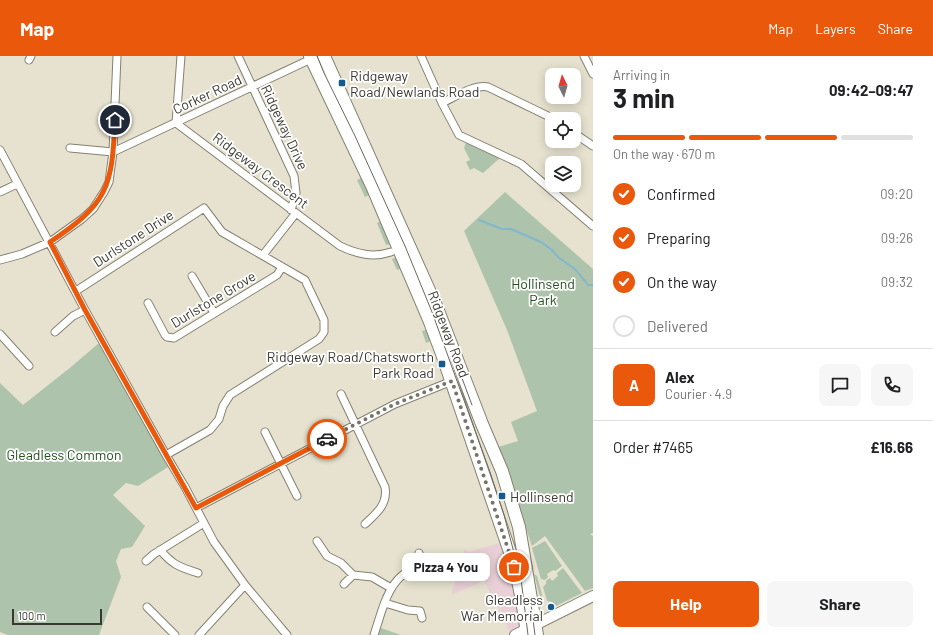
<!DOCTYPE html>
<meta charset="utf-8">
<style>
body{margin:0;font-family:Barlow,sans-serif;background:#f6f6f6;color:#202124;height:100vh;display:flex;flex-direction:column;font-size:15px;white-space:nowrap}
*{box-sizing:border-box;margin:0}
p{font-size:13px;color:#757577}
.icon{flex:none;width:22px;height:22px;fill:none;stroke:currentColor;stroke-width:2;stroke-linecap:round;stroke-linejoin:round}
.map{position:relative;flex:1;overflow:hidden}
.details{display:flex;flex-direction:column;background:#fff;width:340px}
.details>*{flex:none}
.needle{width:26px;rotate:355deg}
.fabs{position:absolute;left:545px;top:12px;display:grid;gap:8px}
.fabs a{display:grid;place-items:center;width:36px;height:36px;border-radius:8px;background:#fff;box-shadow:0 2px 10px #0003;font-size:20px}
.scale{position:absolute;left:12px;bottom:10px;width:90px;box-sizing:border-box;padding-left:4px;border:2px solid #3a3931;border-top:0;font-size:11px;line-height:14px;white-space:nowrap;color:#3a3931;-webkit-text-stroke:3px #fff;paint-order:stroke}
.pin{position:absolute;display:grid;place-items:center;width:34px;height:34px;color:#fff;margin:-17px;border:2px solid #fff;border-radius:50%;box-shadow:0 1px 4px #0007}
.courier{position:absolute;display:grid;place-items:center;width:40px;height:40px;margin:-20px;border:3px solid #ea580c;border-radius:50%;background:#fff;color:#222;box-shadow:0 1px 5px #0007}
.bubble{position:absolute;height:28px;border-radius:8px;background:#fff;box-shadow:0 2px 10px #0003;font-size:13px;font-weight:700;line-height:28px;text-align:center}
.head em{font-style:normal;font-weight:700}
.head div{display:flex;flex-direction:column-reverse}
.head{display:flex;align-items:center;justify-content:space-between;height:68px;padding:0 20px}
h1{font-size:26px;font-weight:700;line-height:30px}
.bar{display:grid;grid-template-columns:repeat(4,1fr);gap:6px 4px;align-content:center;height:48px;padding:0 20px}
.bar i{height:5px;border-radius:3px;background:#e0e0e0}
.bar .on{background:#ea580c}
.bar p{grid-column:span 4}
.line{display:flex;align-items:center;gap:10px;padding:0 20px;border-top:1px solid #e0e0e0}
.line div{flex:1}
.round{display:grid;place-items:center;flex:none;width:42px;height:42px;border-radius:8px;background:#f6f6f6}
ol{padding:0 20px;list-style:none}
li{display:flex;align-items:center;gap:12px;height:44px}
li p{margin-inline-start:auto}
li .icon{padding:4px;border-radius:50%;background:#ea580c;color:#fff;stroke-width:4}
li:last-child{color:#757577}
li i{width:22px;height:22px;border:2px solid #e0e0e0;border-radius:50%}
.button{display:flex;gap:8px;margin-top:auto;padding:8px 20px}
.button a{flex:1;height:46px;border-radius:8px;background:#ea580c;color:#fff;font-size:16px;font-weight:700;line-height:46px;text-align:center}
.button a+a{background:#f6f6f6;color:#202124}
header{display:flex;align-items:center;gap:24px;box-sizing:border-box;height:56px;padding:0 20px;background:#ea580c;color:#fff}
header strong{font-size:19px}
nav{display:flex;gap:22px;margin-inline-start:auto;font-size:14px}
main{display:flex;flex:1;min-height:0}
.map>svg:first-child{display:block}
.commercial{fill:#e9d0d7}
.green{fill:#aec3ab}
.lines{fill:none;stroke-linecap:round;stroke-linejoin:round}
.stream{stroke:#81b8cd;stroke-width:2}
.minor-casing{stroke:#858170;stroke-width:9}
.secondary-casing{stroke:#858170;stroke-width:12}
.trunk-casing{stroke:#858170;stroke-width:14}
.minor{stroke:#fff;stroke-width:7}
.secondary{stroke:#fff;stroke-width:10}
.trunk{stroke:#fff;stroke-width:12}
.tram{stroke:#6b695e;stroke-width:1}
.done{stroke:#767468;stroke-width:4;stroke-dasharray:0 7.2}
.route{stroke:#ea580c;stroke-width:5}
.poi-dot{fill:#155a8e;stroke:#fff;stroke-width:1.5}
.labels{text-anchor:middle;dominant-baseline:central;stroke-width:3.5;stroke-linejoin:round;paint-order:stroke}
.poi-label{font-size:14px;fill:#3a3931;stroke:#fff;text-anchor:start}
.street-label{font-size:14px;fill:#3a3931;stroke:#fff}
.park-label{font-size:14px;fill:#22501d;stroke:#fff}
</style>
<header>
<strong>Map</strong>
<nav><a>Map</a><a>Layers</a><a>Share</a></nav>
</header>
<main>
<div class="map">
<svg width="593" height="579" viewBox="0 0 593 579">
<rect width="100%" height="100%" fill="#e6e2cf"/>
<path class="commercial" d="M503 486 513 487 526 536 531 571 511 579 484 525 451 539 465 493 469 496Z"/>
<path class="green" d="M466 86 467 87 500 102 483 117 474 112 470 114 466 106 470 104 464 92Z
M363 121 371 138 365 141 357 124Z
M505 136 593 213V477L590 478 593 480V532L585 535 545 480 532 490 498 391 518 385 511 366 537 355 507 274 464 175Z
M383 164 403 212 397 214 392 203 396 201 390 188 386 189 377 167Z
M429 273 433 284 426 287 422 275Z
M99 287 168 411 138 430 126 427 113 439 145 470 132 491 121 493 116 505 121 521 99 579H8L0 576V327L23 349 71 311Z
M545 485 562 510 555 515 553 514 547 518 548 521 545 524 541 523 532 492Z
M563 512 582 537 556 550 552 546 547 545 543 531 546 528V525L550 522 552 525 558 520 557 517Z
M534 518 537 520 542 539 541 544Z
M381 572 401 579H378Z"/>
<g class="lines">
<path class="stream" d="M479 164 502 173H511L541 186 552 194 558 201 576 214 588 229H593"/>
<defs>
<path id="minor" d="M181 0 176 67 340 190C357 198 373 202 391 196
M238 0 294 120 296 137 291 154
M421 0 442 47 459 79 521 108 593 170
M584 0 593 18
M29 4 31 0
M442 47C455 41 474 28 488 31L554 63
M574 77 593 90
M70 92 113 96 311 3
M0 94 85 254 166 399 185 431 214 486 245 529 287 579
M0 136 17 128
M263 199 296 157
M0 204 22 198 50 186 82 163 93 153 104 136 109 126 113 96 117 0
M192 220 214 257
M76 235 204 152 222 176 305 224 324 264V276L319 283 230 339 223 350 219 363 210 374 166 399
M148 247 165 279 167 281 174 282 277 219 282 211
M55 276 73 260 85 254
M0 278 29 310
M341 338 385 431C388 448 377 457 365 468
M265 376 297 440
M196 452 395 348 452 325
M317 485 327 500 341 507 353 519 372 521 391 532
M160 494C173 509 179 511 198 517
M419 497 422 509
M146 505 154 498 204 467
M344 528 353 519
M385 547 408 554 420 555 422 562
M147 551 175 579
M199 579 245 529
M374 579C385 546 390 512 431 508"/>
<path id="secondary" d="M515 579 593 540"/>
<path id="trunk" d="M310 0 372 130 430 266 441 295 511 499C519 525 524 551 527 579
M324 0 437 252 482 368 502 415 519 471 537 579"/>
</defs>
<use href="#minor" class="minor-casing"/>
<use href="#secondary" class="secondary-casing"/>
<use href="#trunk" class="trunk-casing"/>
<use href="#minor" class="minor"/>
<use href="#secondary" class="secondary"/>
<use href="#trunk" class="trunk"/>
<path class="tram" d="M317 0 324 17 355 80 405 190 432 256 490 416 504 459 521 523 528 579
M456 306 472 349
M531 548 535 579"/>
</g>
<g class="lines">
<path class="done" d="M327 383 395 348 452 325 514 511"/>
<path class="route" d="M115 64C112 132 108 147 50 186L85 254 196 452 327 383"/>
</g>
<g class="poi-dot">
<rect x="338" y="23" width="8" height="8" rx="2"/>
<rect x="438" y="304" width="8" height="8" rx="2"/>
<rect x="498" y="436" width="8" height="8" rx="2"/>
<circle cx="551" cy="551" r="4"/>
</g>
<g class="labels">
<g class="poi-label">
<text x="350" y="19">Ridgeway<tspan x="350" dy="16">Road/Newlands Road</tspan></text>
<text x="434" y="300" text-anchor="end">Ridgeway Road/Chatsworth<tspan x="434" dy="16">Park Road</tspan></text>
<text x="510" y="440">Hollinsend</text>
<text x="543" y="543" text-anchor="end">Gleadless<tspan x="543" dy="16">War Memorial</tspan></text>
</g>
<g class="street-label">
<text transform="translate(207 38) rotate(-25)">Corker Road</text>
<text transform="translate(285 71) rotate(65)">Ridgeway Drive</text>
<text transform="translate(261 114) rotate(37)">Ridgeway Crescent</text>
<text transform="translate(133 182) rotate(-33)">Durlstone Drive</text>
<text transform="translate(213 243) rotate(-31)">Durlstone Grove</text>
<text transform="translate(449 278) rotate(69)">Ridgeway Road</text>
</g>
<g class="park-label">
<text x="543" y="227">Hollinsend<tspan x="543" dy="16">Park</tspan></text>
<text x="64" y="398">Gleadless Common</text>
</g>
</g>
</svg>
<div class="fabs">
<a><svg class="needle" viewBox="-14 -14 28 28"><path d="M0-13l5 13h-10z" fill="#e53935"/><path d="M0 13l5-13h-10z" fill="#757577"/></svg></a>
<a><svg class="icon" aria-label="locate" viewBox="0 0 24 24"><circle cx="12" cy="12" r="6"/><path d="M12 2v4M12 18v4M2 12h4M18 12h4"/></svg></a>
<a><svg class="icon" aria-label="layers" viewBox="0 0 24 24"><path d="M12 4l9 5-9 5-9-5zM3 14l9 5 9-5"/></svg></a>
</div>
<div class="scale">100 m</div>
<div class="pin" style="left:514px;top:511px;background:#ea580c"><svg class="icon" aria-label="bag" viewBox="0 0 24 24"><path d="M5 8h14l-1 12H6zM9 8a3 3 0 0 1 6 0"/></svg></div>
<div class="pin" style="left:115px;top:64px;background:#1f2937"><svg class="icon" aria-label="home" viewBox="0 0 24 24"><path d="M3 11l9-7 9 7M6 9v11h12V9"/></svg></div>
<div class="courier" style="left:327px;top:383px"><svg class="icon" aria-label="car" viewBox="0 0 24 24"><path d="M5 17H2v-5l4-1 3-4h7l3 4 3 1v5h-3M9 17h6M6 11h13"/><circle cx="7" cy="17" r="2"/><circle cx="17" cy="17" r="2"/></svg></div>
<div class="bubble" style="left:402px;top:497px;width:88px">Pizza 4 You</div>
</div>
<section class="details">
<div class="head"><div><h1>3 min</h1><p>Arriving in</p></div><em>09:42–09:47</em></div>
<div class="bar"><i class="on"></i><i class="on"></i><i class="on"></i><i></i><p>On the way · 670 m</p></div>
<ol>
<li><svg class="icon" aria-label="check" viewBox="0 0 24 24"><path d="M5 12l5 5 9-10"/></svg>Confirmed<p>09:20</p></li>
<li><svg class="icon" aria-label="check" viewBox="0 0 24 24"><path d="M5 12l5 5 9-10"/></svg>Preparing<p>09:26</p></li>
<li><svg class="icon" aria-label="check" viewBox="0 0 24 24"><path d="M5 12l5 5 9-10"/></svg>On the way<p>09:32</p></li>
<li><i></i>Delivered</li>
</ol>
<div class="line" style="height:72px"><b class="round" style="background:#ea580c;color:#fff">A</b><div><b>Alex</b><p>Courier · 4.9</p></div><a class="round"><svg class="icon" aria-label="chat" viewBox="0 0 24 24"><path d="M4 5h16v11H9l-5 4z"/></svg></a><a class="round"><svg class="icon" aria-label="phone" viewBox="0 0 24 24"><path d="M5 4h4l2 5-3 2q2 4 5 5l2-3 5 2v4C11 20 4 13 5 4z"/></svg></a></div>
<div class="line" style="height:52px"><div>Order #7465</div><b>£16.66</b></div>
<div class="button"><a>Help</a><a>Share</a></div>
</section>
</main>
